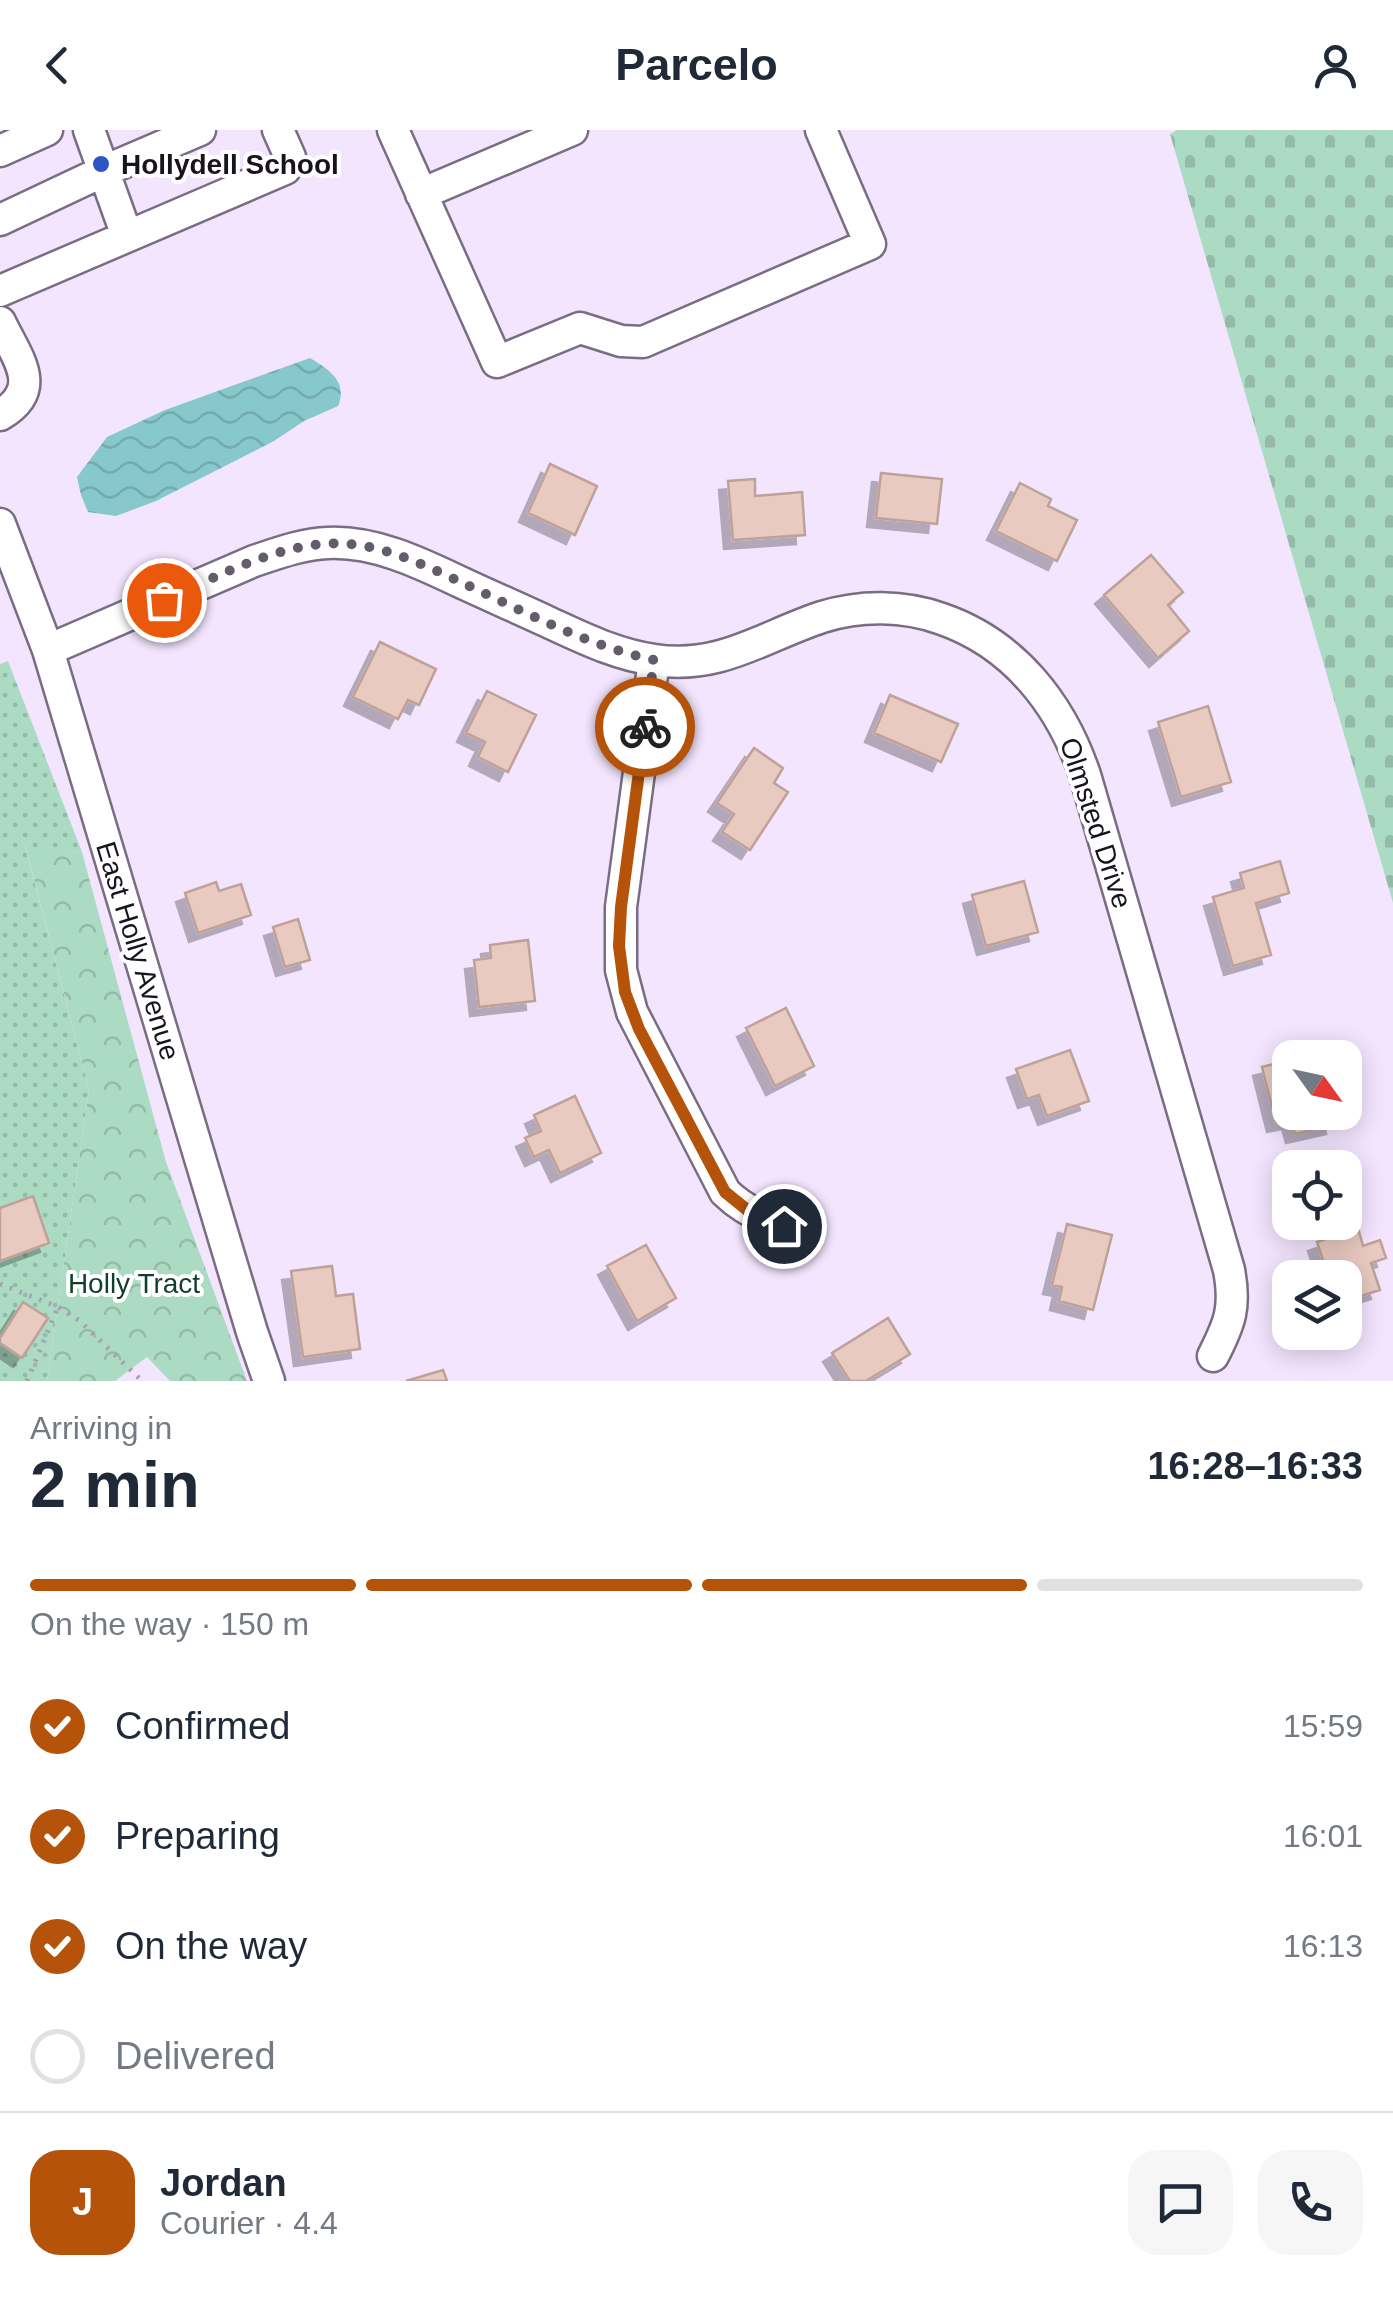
<!DOCTYPE html>
<meta charset="utf-8">
<style>
body{margin:0;font-family:Helvetica,sans-serif;background:#f6f6f7;color:#1f2937;height:100vh;display:flex;flex-direction:column;font-size:38px;white-space:nowrap}
*{box-sizing:border-box;margin:0}
p{font-size:32px;color:#747a83}
.icon{flex:none;width:55px;height:55px;fill:none;stroke:currentColor;stroke-width:2;stroke-linecap:round;stroke-linejoin:round}
.map{position:relative;height:1251px;overflow:hidden}
.panel{display:flex;flex-direction:column;background:#fff;flex:1}
.panel>*{flex:none}
.needle{width:65px;rotate:123deg}
.buttons{position:absolute;left:1272px;top:910px;display:grid;gap:20px}
.buttons a{display:grid;place-items:center;width:90px;height:90px;border-radius:20px;background:#fff;box-shadow:0 5px 25px #0003;font-size:50px}
.pin{position:absolute;display:grid;place-items:center;width:85px;height:85px;color:#fff;margin:-42px;border:5px solid #fff;border-radius:50%;box-shadow:0 2px 10px #0007}
.courier{position:absolute;display:grid;place-items:center;width:100px;height:100px;margin:-50px;border:8px solid #b45309;border-radius:50%;background:#fff;color:#222;box-shadow:0 2px 12px #0007}
.headline em{font-style:normal;font-weight:800}
.headline div{display:flex;flex-direction:column-reverse}
.headline{display:flex;align-items:center;justify-content:space-between;height:170px;padding:0 30px}
h1{font-size:65px;font-weight:800;line-height:75px}
.bar{display:grid;grid-template-columns:repeat(4,1fr);gap:15px 10px;align-content:center;height:120px;padding:0 30px}
.bar i{height:12px;border-radius:8px;background:#e0e1e3}
.bar .on{background:#b45309}
.bar p{grid-column:span 4}
.line{display:flex;align-items:center;gap:25px;padding:0 30px;border-top:2px solid #e0e1e3}
.line div{flex:1}
.round{display:grid;place-items:center;flex:none;width:105px;height:105px;border-radius:30px;background:#f6f6f7}
ol{padding:0 30px;list-style:none}
li{display:flex;align-items:center;gap:30px;height:110px}
li p{margin-inline-start:auto}
li .icon{padding:10px;border-radius:50%;background:#b45309;color:#fff;stroke-width:4}
li:last-child{color:#747a83}
li i{width:55px;height:55px;border:5px solid #e0e1e3;border-radius:50%}
header{display:flex;justify-content:space-between;align-items:center;height:130px;padding:0 30px;background:#fff;font-size:45px;font-weight:800}
.map>svg:first-child{display:block}
.forest{fill:url(#forest-crowns)}
.cemetery{fill:url(#cemetery-stones)}
.park{fill:url(#park-dots)}
.water{fill:url(#water-waves)}
.building{fill:#e8cac0;stroke:#bea198;stroke-width:2.5;filter:url(#shadow)}
.lines{fill:none;stroke-linecap:round;stroke-linejoin:round}
.minor-casing{stroke:#7a6d83;stroke-width:35}
.path{stroke:#a99eb2;stroke-width:5;stroke-dasharray:2.5 8;stroke-linecap:butt}
.minor{stroke:#fff;stroke-width:30}
.done{stroke:#655c6b;stroke-width:10;stroke-dasharray:0 18}
.route{stroke:#b45309;stroke-width:12}
.poi-dot{fill:#2d55c4;stroke:#fff;stroke-width:4}
.labels{text-anchor:middle;dominant-baseline:central;stroke-width:8;stroke-linejoin:round;paint-order:stroke}
.poi-label{font-size:28px;font-weight:bold;fill:#18131c;stroke:#fff;text-anchor:start}
.street-label{font-size:28px;fill:#18131c;stroke:#fff}
.park-label{font-size:28px;fill:#123f2d;stroke:#fff}
</style>
<header><svg class="icon" aria-label="back" viewBox="0 0 24 24"><path d="M15 5l-7 7 7 7"/></svg>Parcelo<svg class="icon" aria-label="person" viewBox="0 0 24 24"><circle cx="12" cy="8" r="4"/><path d="M4 21q1-7 8-7t8 7"/></svg></header>
<div class="map">
<svg width="1393" height="1251" viewBox="0 0 1393 1251">
<defs>
<pattern id="forest-crowns" width="20" height="18" patternUnits="userSpaceOnUse" patternTransform="scale(2.5)"><rect width="20" height="18" fill="#acdbc4"/><path d="M2 6a3 3 0 1 1 6 0M12 15a3 3 0 1 1 6 0" fill="none" stroke="#93bba8"/></pattern>
<pattern id="cemetery-stones" width="16" height="16" patternUnits="userSpaceOnUse" patternTransform="scale(2.5)"><rect width="16" height="16" fill="#acdbc4"/><path d="M2 7V4a2 2 0 0 1 4 0v3zM10 15v-3a2 2 0 0 1 4 0v3z" fill="#93bba8"/></pattern>
<pattern id="park-dots" width="8" height="8" patternUnits="userSpaceOnUse" patternTransform="scale(2.5)"><rect width="8" height="8" fill="#acdbc4"/><path d="M2 2h.1M6 6h.1" fill="none" stroke="#93bba8" stroke-width="1.8" stroke-linecap="round"/></pattern>
<pattern id="water-waves" width="16" height="10" patternUnits="userSpaceOnUse" patternTransform="scale(2.5)"><rect width="16" height="10" fill="#86c8cb"/><path d="M0 5q4-4 8 0t8 0" fill="none" stroke="#73abae"/></pattern>
<filter id="shadow"><feDropShadow dx="-9" dy="9" stdDeviation="0" flood-color="#0004"/></filter>
</defs>
<rect width="100%" height="100%" fill="#f3e5fe"/>
<path class="forest" d="M25 715 82 722 166 1032 247 1251H170L147 1227 115 1251H47L89 959Z"/>
<path class="cemetery" d="M1177 0H1393V773L1170 4Z"/>
<path class="park" d="M8 531 82 722 25 716 89 959 47 1251H0V534Z"/>
<path class="water" d="M310 228C330 240 348 252 338 276L304 291 274 311 156 371 116 386 88 382 81 365 77 347 107 307 165 280Z"/>
<path class="building" d="M550 334 597 356 575 405 528 383Z
M881 343 942 349 937 394 876 388Z
M755 349V366L802 362 805 405 733 410 728 351Z
M1020 353 1051 369 1048 376 1077 390 1057 431 996 401Z
M1151 425 1183 462 1168 475 1189 501 1158 528 1104 465Z
M380 512 436 539 419 575 408 570 398 589 353 567Z
M487 561 536 585 508 642 478 627 485 612 466 603Z
M890 565 958 594 941 632 874 603Z
M1208 576 1231 652 1181 667 1158 592Z
M754 618 783 638 774 653 788 662 750 720 722 702 734 684 717 673Z
M1280 731 1289 763 1256 773 1271 825 1233 836 1213 767 1244 758 1240 743Z
M1024 751 1038 802 986 816 972 765Z
M216 752 219 761 241 754 251 785 198 803 185 763Z
M298 789 310 830 285 837 273 797Z
M528 810 535 871 479 877 474 830 491 828 490 815Z
M786 878 814 936 775 956 746 898Z
M1070 920 1089 971 1047 986 1039 965 1027 969 1016 939Z
M1290 930V982H1332L1335 995 1295 1004 1291 990 1276 993 1262 937Z
M575 966 601 1023 560 1043 549 1020 534 1027 525 1008 541 1001 534 985Z
M33 1066 49 1113 0 1131V1078Z
M1067 1094 1112 1105 1093 1180 1059 1171 1062 1157 1052 1155Z
M1358 1098 1363 1116 1380 1110 1386 1128 1371 1133 1380 1160 1345 1171V1148H1329L1317 1112Z
M646 1115 676 1168 637 1191 607 1136Z
M332 1136 336 1166 353 1164 360 1219 303 1227 291 1141Z
M23 1172 48 1188 22 1228 0 1213V1208Z
M888 1188 910 1224 866 1251H850L832 1223Z
M443 1240 447 1251H406Z"/>
<g class="lines">
<defs>
<path id="minor" d="M89 0 127 106
M393 0 497 232 580 198 621 211 643 212 870 114 821 0
M0 21 47 0
M421 64 572 0
M0 90 104 41 200 0
M0 161 285 39 290 27 278 0
M0 192C17 228 45 259 0 285
M0 394 48 520 252 1202 269 1251
M48 520 254 431C278 423 302 414 328 413 374 411 418 432 458 451 488 465 518 478 548 492 583 508 617 525 655 530 720 540 764 506 822 487 860 475 904 475 942 489 1014 514 1061 574 1085 645L1229 1140C1236 1177 1230 1193 1213 1226
M654 530 621 777V840L632 882 725 1062C742 1079 761 1088 784 1095"/>
</defs>
<use href="#minor" class="minor-casing"/>
<path class="path" d="M0 1154 58 1177 80 1191 142 1251
M27 1251 58 1177"/>
<use href="#minor" class="minor"/>
</g>
<g class="lines">
<path class="done" d="M164 470C215 448 267 419 323 414 374 409 424 435 469 456 529 484 589 516 654 530L645 597"/>
<path class="route" d="M645 597 621 777 619 816 625 862 639 899 725 1062 751 1083 784 1096"/>
</g>
<circle class="poi-dot" cx="101" cy="34" r="10"/>
<g class="labels">
<g class="poi-label">
<text x="121" y="34">Hollydell School</text>
</g>
<g class="street-label">
<text transform="translate(1096 693) rotate(72)">Olmsted Drive</text>
<text transform="translate(138 821) rotate(73)">East Holly Avenue</text>
</g>
<g class="park-label">
<text x="134" y="1153">Holly Tract</text>
</g>
</g>
</svg>
<div class="buttons">
<a><svg class="needle" viewBox="-14 -14 28 28"><path d="M0-13l5 13h-10z" fill="#e53935"/><path d="M0 13l5-13h-10z" fill="#747a83"/></svg></a>
<a><svg class="icon" aria-label="locate" viewBox="0 0 24 24"><circle cx="12" cy="12" r="6"/><path d="M12 2v4M12 18v4M2 12h4M18 12h4"/></svg></a>
<a><svg class="icon" aria-label="layers" viewBox="0 0 24 24"><path d="M12 4l9 5-9 5-9-5zM3 14l9 5 9-5"/></svg></a>
</div>
<div class="pin" style="left:164px;top:470px;background:#ea580c"><svg class="icon" aria-label="bag" viewBox="0 0 24 24"><path d="M5 8h14l-1 12H6zM9 8a3 3 0 0 1 6 0"/></svg></div>
<div class="pin" style="left:784px;top:1096px;background:#1f2937"><svg class="icon" aria-label="home" viewBox="0 0 24 24"><path d="M3 11l9-7 9 7M6 9v11h12V9"/></svg></div>
<div class="courier" style="left:645px;top:597px"><svg class="icon" aria-label="bike" viewBox="0 0 24 24"><circle cx="6" cy="16" r="4"/><circle cx="18" cy="16" r="4"/><path d="M6 16l4-8h5l3 8M10 8l3 8H6M13 5h3"/></svg></div>
</div>
<section class="panel">
<div class="headline"><div><h1>2 min</h1><p>Arriving in</p></div><em>16:28–16:33</em></div>
<div class="bar"><i class="on"></i><i class="on"></i><i class="on"></i><i></i><p>On the way · 150 m</p></div>
<ol>
<li><svg class="icon" aria-label="check" viewBox="0 0 24 24"><path d="M5 12l5 5 9-10"/></svg>Confirmed<p>15:59</p></li>
<li><svg class="icon" aria-label="check" viewBox="0 0 24 24"><path d="M5 12l5 5 9-10"/></svg>Preparing<p>16:01</p></li>
<li><svg class="icon" aria-label="check" viewBox="0 0 24 24"><path d="M5 12l5 5 9-10"/></svg>On the way<p>16:13</p></li>
<li><i></i>Delivered</li>
</ol>
<div class="line" style="height:180px"><b class="round" style="background:#b45309;color:#fff">J</b><div><b>Jordan</b><p>Courier · 4.4</p></div><a class="round"><svg class="icon" aria-label="chat" viewBox="0 0 24 24"><path d="M4 5h16v11H9l-5 4z"/></svg></a><a class="round"><svg class="icon" aria-label="phone" viewBox="0 0 24 24"><path d="M5 4h4l2 5-3 2q2 4 5 5l2-3 5 2v4C11 20 4 13 5 4z"/></svg></a></div>
</section>
